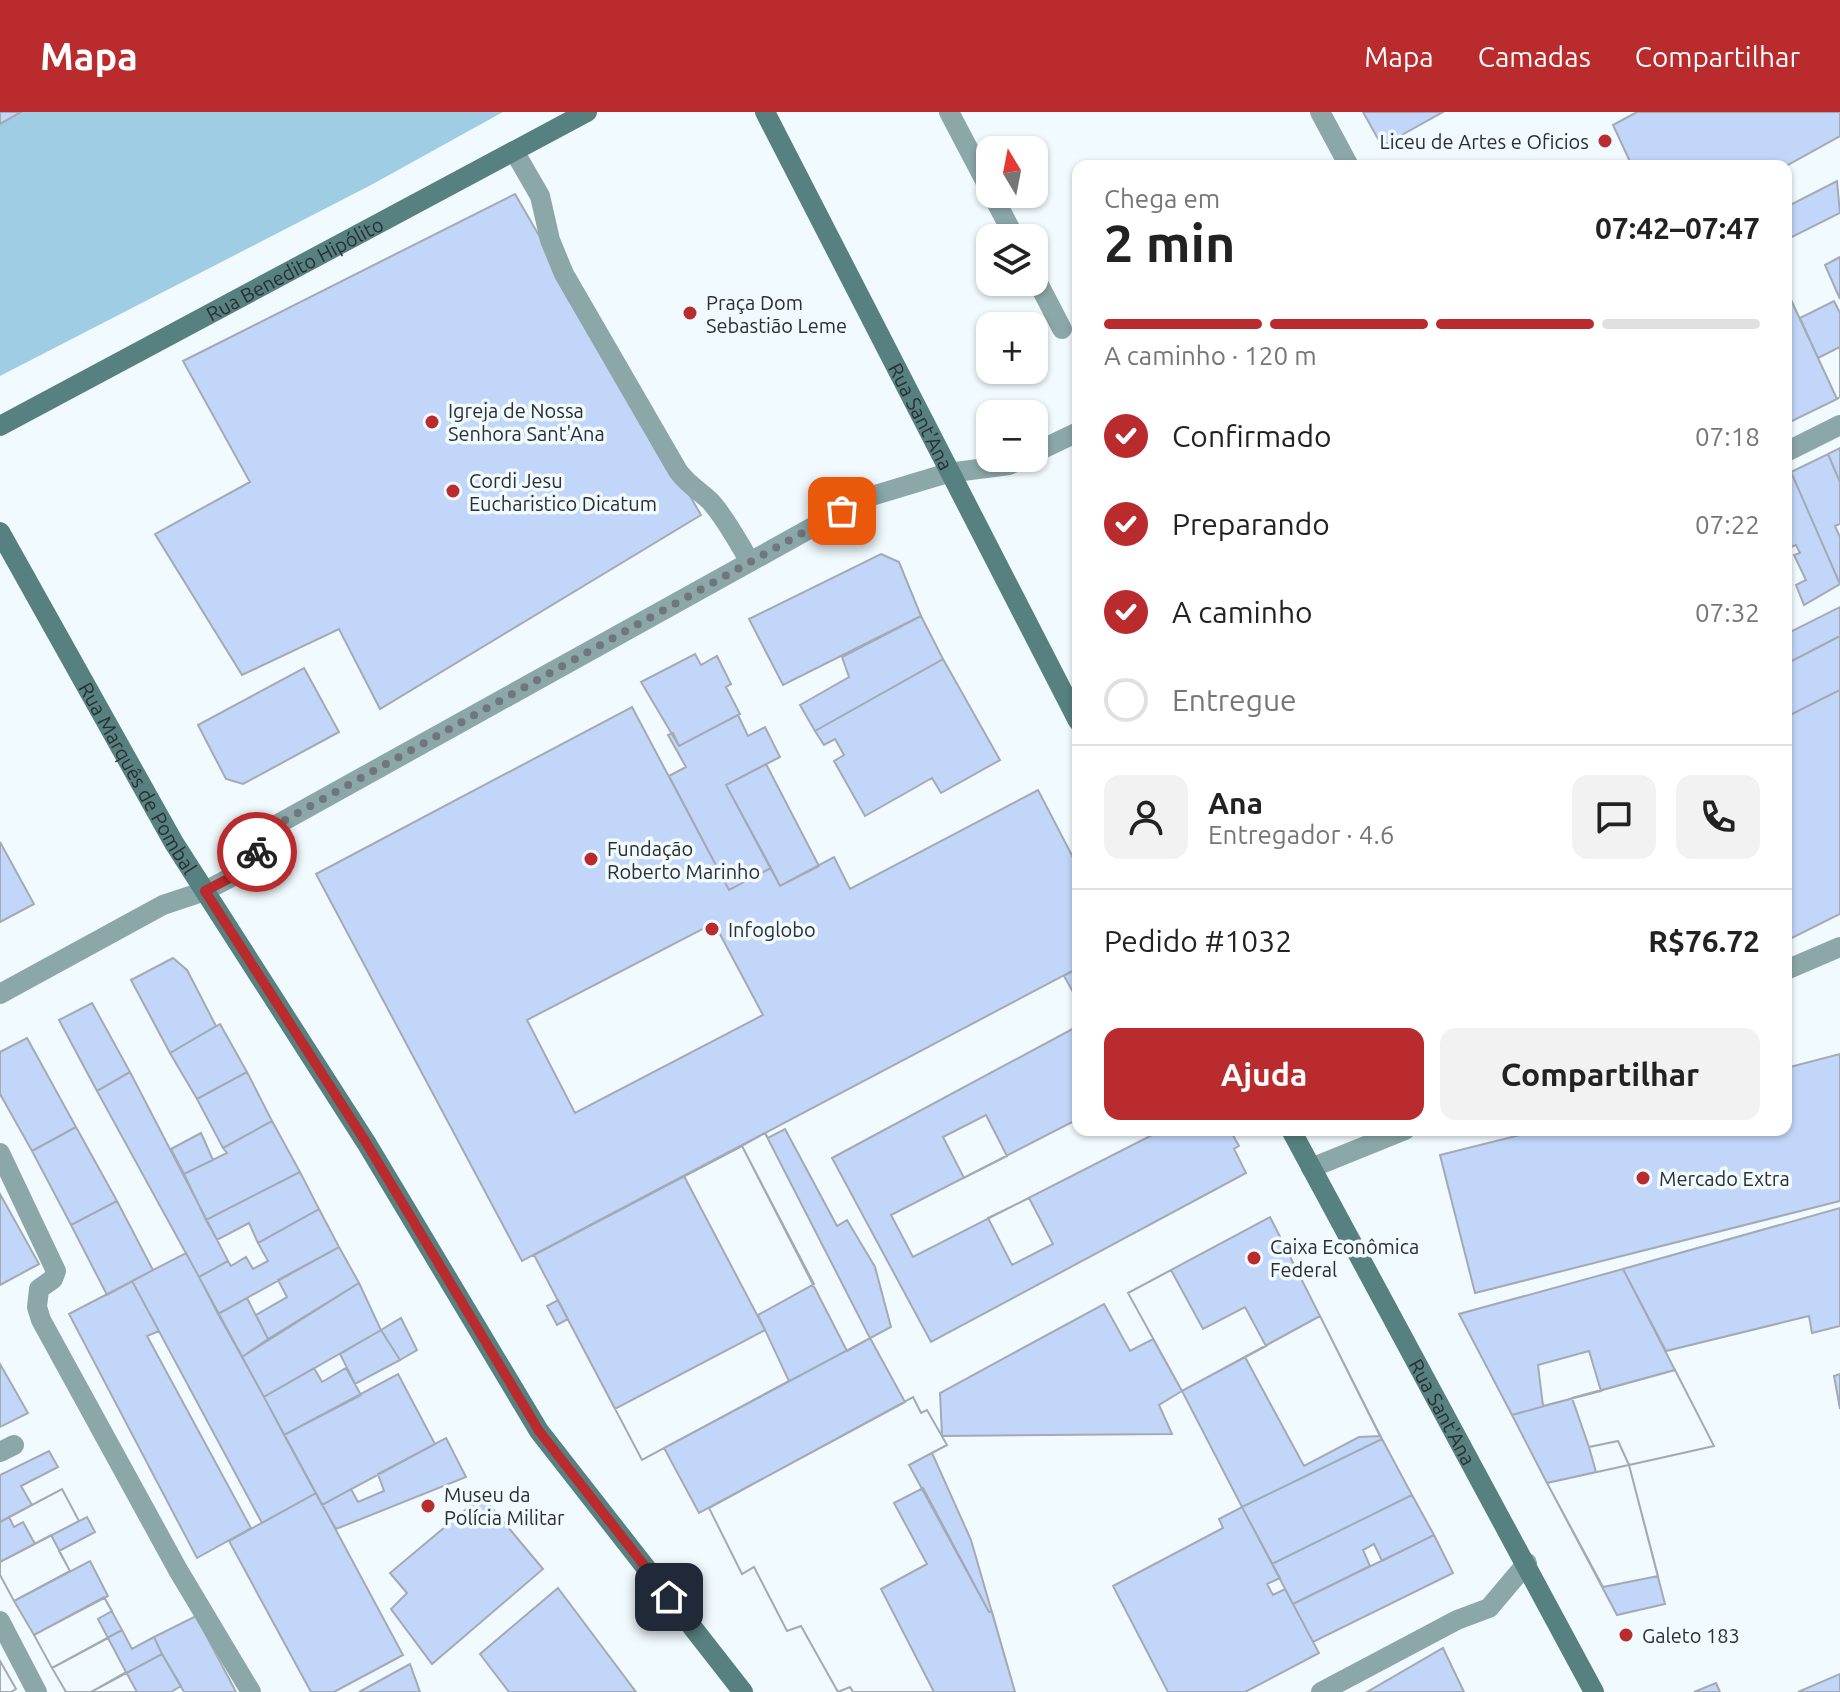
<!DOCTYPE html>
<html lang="pt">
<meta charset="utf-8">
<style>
body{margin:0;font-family:Ubuntu,sans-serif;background:#f2f2f2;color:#222;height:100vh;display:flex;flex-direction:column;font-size:30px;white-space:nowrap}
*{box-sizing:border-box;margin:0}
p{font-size:26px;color:#767676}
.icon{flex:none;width:44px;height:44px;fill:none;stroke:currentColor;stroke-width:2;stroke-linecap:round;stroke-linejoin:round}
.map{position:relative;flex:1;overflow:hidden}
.panel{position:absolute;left:1072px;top:48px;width:720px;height:976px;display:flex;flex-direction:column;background:#fff;border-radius:16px;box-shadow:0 2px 6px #0004}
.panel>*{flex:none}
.needle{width:52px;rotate:350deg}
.controls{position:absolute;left:976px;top:24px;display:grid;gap:16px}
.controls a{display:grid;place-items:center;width:72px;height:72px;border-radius:16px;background:#fff;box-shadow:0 2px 6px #0004;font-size:40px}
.pin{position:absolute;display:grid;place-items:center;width:68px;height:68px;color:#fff;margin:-34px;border-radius:16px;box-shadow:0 4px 12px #0006}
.courier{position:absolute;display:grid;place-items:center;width:80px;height:80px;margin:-40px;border:6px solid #ba2b2d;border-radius:50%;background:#fff;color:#222;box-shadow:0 2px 10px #0007}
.head em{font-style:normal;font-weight:600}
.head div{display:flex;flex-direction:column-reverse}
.head{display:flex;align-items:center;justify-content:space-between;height:136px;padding:0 32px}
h1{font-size:52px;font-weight:600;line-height:60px}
.bar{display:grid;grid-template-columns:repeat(4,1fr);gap:12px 8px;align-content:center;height:96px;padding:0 32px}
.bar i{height:10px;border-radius:6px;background:#e0e0e0}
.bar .active{background:#ba2b2d}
.bar p{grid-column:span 4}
.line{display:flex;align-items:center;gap:20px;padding:0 32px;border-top:2px solid #e0e0e0}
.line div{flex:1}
.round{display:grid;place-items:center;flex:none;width:84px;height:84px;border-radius:16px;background:#f2f2f2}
ol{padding:0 32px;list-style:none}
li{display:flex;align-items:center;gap:24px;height:88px}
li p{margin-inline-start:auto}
li .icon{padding:8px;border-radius:50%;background:#ba2b2d;color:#fff;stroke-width:4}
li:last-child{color:#767676}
li i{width:44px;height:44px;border:4px solid #e0e0e0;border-radius:50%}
.button{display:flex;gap:16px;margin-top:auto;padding:16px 32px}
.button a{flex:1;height:92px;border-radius:16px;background:#ba2b2d;color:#fff;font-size:32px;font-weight:600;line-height:92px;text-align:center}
.button a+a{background:#f2f2f2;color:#222}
header{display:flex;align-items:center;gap:48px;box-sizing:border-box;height:112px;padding:0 40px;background:#ba2b2d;color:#fff}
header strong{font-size:38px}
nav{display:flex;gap:44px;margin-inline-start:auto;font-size:28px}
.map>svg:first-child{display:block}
.park{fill:#9fcde3}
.building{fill:#c1d6f9;stroke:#a4aab3;stroke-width:2;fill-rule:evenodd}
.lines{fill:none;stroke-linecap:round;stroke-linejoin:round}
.lane{stroke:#8ca7a8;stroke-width:20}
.street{stroke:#8ca7a8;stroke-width:20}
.secondary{stroke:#578081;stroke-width:20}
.done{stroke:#707679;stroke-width:8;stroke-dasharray:0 14.4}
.route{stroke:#ba2b2d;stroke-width:10}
.poi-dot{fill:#ba2b2d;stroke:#f1fafe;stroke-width:3}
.labels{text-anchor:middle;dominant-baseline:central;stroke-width:7;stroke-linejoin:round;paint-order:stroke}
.poi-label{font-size:20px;fill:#2b2f31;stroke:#f1fafe;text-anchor:start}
.street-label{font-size:20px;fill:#2b2f31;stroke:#f1fafe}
</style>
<header>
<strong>Mapa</strong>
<nav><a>Mapa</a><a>Camadas</a><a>Compartilhar</a></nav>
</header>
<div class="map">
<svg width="1840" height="1580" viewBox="0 0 1840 1580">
<rect width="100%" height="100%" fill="#f1fafe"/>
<path class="park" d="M0 0H503L371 73 0 264Z"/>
<path class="building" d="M0 0H21L0 12Z
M1363 0H1443L1382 34Z
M1637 0H1840V24L1786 54H1632L1613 13Z
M1837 69 1840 101 1786 128V95Z
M515 82 701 403 380 597 339 517 242 563 155 422 250 370 183 249Z
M1840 145V187L1825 153Z
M1786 177 1837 287 1786 312Z
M1834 189 1840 201V235L1818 246 1800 206Z
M1840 235V285L1837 287 1818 246Z
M1840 235V285L1837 287 1818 246Z
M1840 336V370L1828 342Z
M1828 342 1840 370V412L1835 414 1840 425V472L1791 360Z
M1791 360 1840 472 1804 493 1796 473 1806 468 1794 443 1800 441 1796 433 1786 437V363Z
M881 442 899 450 921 504 783 573 749 507Z
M1840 495V524L1786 552V522Z
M921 504 943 547 815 619 800 593 849 565 842 545Z
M1840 524V578L1786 605V552Z
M695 542 701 553 717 544 731 572 726 575 740 602 679 634 641 570Z
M943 547 1000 648 941 681 932 666 865 704 834 649 844 643 835 627 824 633 815 619Z
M304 556 339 620 243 672 226 667 198 613Z
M1840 578V802L1786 829V605Z
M632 595 729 778 771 756 780 774 834 745 850 777 1038 678 1078 755V856L522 1149 316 762ZM714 811 763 903 575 1001 527 908Z
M738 603 748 624 765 615 780 645 726 673 771 756 729 778 669 664 686 655 668 623 673 621 679 634Z
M766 652 819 754 780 774 726 673Z
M0 730 34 792 0 810Z
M173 846 187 858 216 914 170 941 131 868Z
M1078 856V889L1064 864Z
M92 891 130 960 97 979 59 908Z
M220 912 247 960 197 987 170 941Z
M1078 914V1018H1230L1239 1034 1234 1037 1246 1061 931 1230 832 1046Z
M27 926 76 1015 32 1039 0 982V940Z
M1840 942V1089L1475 1181 1440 1043 1540 1018H1786V956Z
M130 960 228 1149 199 1165 97 979Z
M247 960 272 1009 223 1036 197 987Z
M986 1003 1007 1044 964 1066 943 1025Z
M1078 1007V1018H1162L913 1145 891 1103Z
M272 1009 300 1060 206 1108 184 1062 227 1041 223 1036Z
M76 1015 117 1089 71 1113 32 1039Z
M785 1017 837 1114 847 1108 875 1155 891 1215 642 1348 534 1143 765 1021 768 1026Z
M201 1021 213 1048 184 1062 171 1037Z
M765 1021 870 1226 847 1239 742 1034Z
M742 1034 814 1172 758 1203 789 1269 642 1348 534 1143Z
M300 1060 319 1097 258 1131 249 1111 217 1128 206 1108Z
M684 1064 765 1218 615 1297 534 1143Z
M0 1082 39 1152 0 1173Z
M1029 1086 1053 1132 1012 1153 988 1106Z
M117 1089 153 1158 107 1183 71 1113Z
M1840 1096V1214L1812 1221 1809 1204 1666 1239 1623 1157Z
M319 1097 339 1135 218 1202 199 1165 228 1149 231 1154 246 1145 253 1157 268 1149 258 1131Z
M1270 1105 1320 1204 1182 1279 1128 1181Z
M339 1135 359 1171 268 1227 256 1203 287 1185 278 1168Z
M186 1141 316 1381 262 1411 132 1169Z
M1623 1157 1675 1258 1512 1303 1459 1202Z
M1171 1158 1203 1217 1245 1195 1266 1234 1182 1279 1128 1181Z
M132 1169 159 1219 147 1224 251 1416 197 1446 69 1202Z
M359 1171 381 1218 264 1285 242 1245Z
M247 1186 268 1227 242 1245 218 1202Z
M558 1188 568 1207 557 1213 547 1194Z
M1104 1192 1130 1239 1153 1227 1182 1279 1159 1293 1172 1322 942 1324 940 1281Z
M1320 1204 1382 1327 1242 1395 1182 1279Z
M1320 1204 1380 1324 1359 1325 1304 1354 1245 1245Z
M401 1206 417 1238 400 1248 381 1218Z
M381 1218 400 1248 355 1272 340 1242Z
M870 1226 905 1290 699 1401 664 1336Z
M1589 1239 1601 1279 1543 1294 1538 1253Z
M0 1252 28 1301 0 1315Z
M314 1256 322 1270 346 1256 361 1283 284 1323 264 1285Z
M1675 1258 1714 1334 1629 1353 1618 1329 1589 1335 1596 1360 1547 1371 1512 1303Z
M1675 1258 1714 1334 1629 1353 1618 1329 1589 1335 1572 1286Z
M398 1262 435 1332 322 1393 284 1323Z
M1840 1262V1297L1834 1264Z
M913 1285 921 1301 927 1298 947 1333 932 1341 971 1428 1015 1580H853L850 1575 838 1580 801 1514 787 1519 754 1455 742 1462 709 1396Z
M913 1285 921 1301 927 1298 947 1333 909 1353 989 1500H992L1015 1580H853L850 1575 838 1580 801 1514 787 1519 754 1455 742 1462 709 1396Z
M446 1326 466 1365 336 1417 322 1393 351 1377 358 1390 384 1379 378 1362Z
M1382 1327 1412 1383 1272 1452 1242 1395Z
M49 1339 58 1355 21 1374 32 1393 0 1410V1363Z
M1629 1353 1658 1464 1603 1475 1547 1371Z
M1629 1353 1665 1492 1617 1503 1547 1371Z
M923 1376 989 1500H992L1015 1580H934L881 1477 927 1452 894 1391Z
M62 1377 79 1409 35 1432 23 1410 14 1415 9 1405Z
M62 1377 79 1409 0 1450V1410Z
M316 1381 403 1543 334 1580H311L229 1429Z
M1412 1383 1434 1423 1382 1449 1374 1432 1363 1438 1370 1454 1293 1492 1272 1452Z
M482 1384 543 1457 432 1552 391 1497 407 1481 390 1461Z
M1242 1395 1280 1466 1267 1472 1273 1483 1285 1477 1319 1541 1245 1580H1168L1113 1474 1223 1416 1219 1407Z
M87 1405 95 1420 59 1439 70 1459 14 1489 0 1463V1450Z
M51 1423 70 1459 14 1489 0 1463V1450Z
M1434 1423 1453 1461 1313 1530 1293 1492Z
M90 1449 108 1484 34 1523 14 1489Z
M558 1476 636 1580H509L480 1542Z
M104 1485 112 1499 98 1507 108 1526 52 1556 34 1523Z
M104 1485 122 1518 52 1556 34 1523Z
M196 1504 236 1580H184L162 1542 154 1525Z
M122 1518 132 1537 154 1525 162 1542 91 1580H66L52 1556Z
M108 1526 126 1560 91 1580H66L52 1556Z
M1443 1536 1464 1580H1367Z
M162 1542 181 1574 171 1580H91Z
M0 1549 16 1577 11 1580H0Z
M0 1549 16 1577 11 1580H0Z
M410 1552 420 1580H359Z
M126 1560 137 1580H91Z
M1840 1562V1580H1798Z
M1716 1571 1720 1580H1694Z"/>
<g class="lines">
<path class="lane" d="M949 0 990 78
M514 39 540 84 550 128 564 162 678 359C688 373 700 379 711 390 727 408 738 430 750 450
M992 82 1015 126
M1034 163 1062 217
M1786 340 1840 313
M1786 858 1840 835
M0 1041 56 1159 53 1167 39 1177 37 1195 41 1208 178 1458 251 1580
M1311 1056 1405 1018"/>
<path class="street" d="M1320 0 1349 54
M1034 341 1078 320
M0 882 163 793 205 779 243 759 278 712 865 386 948 361 1009 353 1024 346
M0 1340 14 1333
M0 1509 37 1580
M1321 1580 1457 1508 1489 1496 1527 1451"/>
<g class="secondary">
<path id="s1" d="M765 0 1078 609"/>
<path id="s2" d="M0 314 587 0"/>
<path id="s3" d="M0 420 174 731 367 1032 539 1319 743 1580"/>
<path id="s4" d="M1291 1018 1594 1580"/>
</g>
</g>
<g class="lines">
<path class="done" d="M257 740 278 712 842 399"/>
<path class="route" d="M257 740 243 759 205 779 367 1032 539 1319 669 1485"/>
</g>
<g class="poi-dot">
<circle cx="1605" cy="29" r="8"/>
<circle cx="690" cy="201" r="8"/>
<circle cx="432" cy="310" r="8"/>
<circle cx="453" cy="379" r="8"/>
<circle cx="591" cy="747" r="8"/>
<circle cx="712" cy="817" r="8"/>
<circle cx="1643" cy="1066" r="8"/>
<circle cx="1254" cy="1146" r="8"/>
<circle cx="428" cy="1394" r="8"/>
<circle cx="1626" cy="1523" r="8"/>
</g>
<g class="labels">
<g class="poi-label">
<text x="1589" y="29" text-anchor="end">Liceu de Artes e Oficios</text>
<text x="706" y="190">Praça Dom<tspan x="706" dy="23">Sebastião Leme</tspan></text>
<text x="448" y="298">Igreja de Nossa<tspan x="448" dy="23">Senhora Sant'Ana</tspan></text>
<text x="469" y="368">Cordi Jesu<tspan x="469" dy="23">Eucharistico Dicatum</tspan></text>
<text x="607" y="736">Fundação<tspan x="607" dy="23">Roberto Marinho</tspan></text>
<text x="728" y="817">Infoglobo</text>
<text x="1659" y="1066">Mercado Extra</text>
<text x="1270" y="1134">Caixa Econômica<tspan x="1270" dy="23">Federal</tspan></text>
<text x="444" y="1382">Museu da<tspan x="444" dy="23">Polícia Militar</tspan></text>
<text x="1642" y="1523">Galeto 183</text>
</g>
<g class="street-label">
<text stroke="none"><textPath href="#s2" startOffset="334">Rua Benedito Hipólito</textPath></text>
<text stroke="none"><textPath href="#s1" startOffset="342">Rua Sant'Ana</textPath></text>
<text stroke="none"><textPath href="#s3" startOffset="282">Rua Marquês de Pombal</textPath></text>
<text stroke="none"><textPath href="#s4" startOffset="320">Rua Sant'Ana</textPath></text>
</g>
</g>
</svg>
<div class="controls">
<a><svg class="needle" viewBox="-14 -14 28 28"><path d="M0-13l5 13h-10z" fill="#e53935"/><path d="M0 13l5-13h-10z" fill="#767676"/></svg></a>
<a><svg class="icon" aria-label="layers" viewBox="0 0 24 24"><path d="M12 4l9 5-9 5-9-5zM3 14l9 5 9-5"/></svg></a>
<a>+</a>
<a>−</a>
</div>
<div class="pin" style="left:842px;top:399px;background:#ea580c"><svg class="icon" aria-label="bag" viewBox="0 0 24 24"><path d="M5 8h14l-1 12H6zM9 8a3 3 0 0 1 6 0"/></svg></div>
<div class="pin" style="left:669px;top:1485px;background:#1f2937"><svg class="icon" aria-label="home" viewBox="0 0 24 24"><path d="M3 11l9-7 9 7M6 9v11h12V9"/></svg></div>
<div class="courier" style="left:257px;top:740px"><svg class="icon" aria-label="bike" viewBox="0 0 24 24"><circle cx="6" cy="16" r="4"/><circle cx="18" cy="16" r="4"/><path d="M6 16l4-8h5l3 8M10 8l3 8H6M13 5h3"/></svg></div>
<section class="panel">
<div class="head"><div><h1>2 min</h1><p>Chega em</p></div><em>07:42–07:47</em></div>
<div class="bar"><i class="active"></i><i class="active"></i><i class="active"></i><i></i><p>A caminho · 120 m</p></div>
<ol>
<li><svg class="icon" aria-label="check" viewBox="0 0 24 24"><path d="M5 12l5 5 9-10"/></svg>Confirmado<p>07:18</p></li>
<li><svg class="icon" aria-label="check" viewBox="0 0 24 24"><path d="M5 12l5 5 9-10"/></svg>Preparando<p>07:22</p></li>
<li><svg class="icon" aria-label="check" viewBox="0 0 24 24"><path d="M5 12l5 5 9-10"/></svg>A caminho<p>07:32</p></li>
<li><i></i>Entregue</li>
</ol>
<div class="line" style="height:144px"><a class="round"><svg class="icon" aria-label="person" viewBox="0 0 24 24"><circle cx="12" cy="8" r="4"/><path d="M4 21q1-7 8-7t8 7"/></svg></a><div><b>Ana</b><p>Entregador · 4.6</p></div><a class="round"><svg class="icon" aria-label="chat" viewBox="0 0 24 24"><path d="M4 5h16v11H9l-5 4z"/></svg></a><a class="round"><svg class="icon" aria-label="phone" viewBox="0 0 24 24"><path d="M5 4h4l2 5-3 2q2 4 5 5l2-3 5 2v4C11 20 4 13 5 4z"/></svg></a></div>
<div class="line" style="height:104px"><div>Pedido #1032</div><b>R$76.72</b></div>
<div class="button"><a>Ajuda</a><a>Compartilhar</a></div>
</section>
</div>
